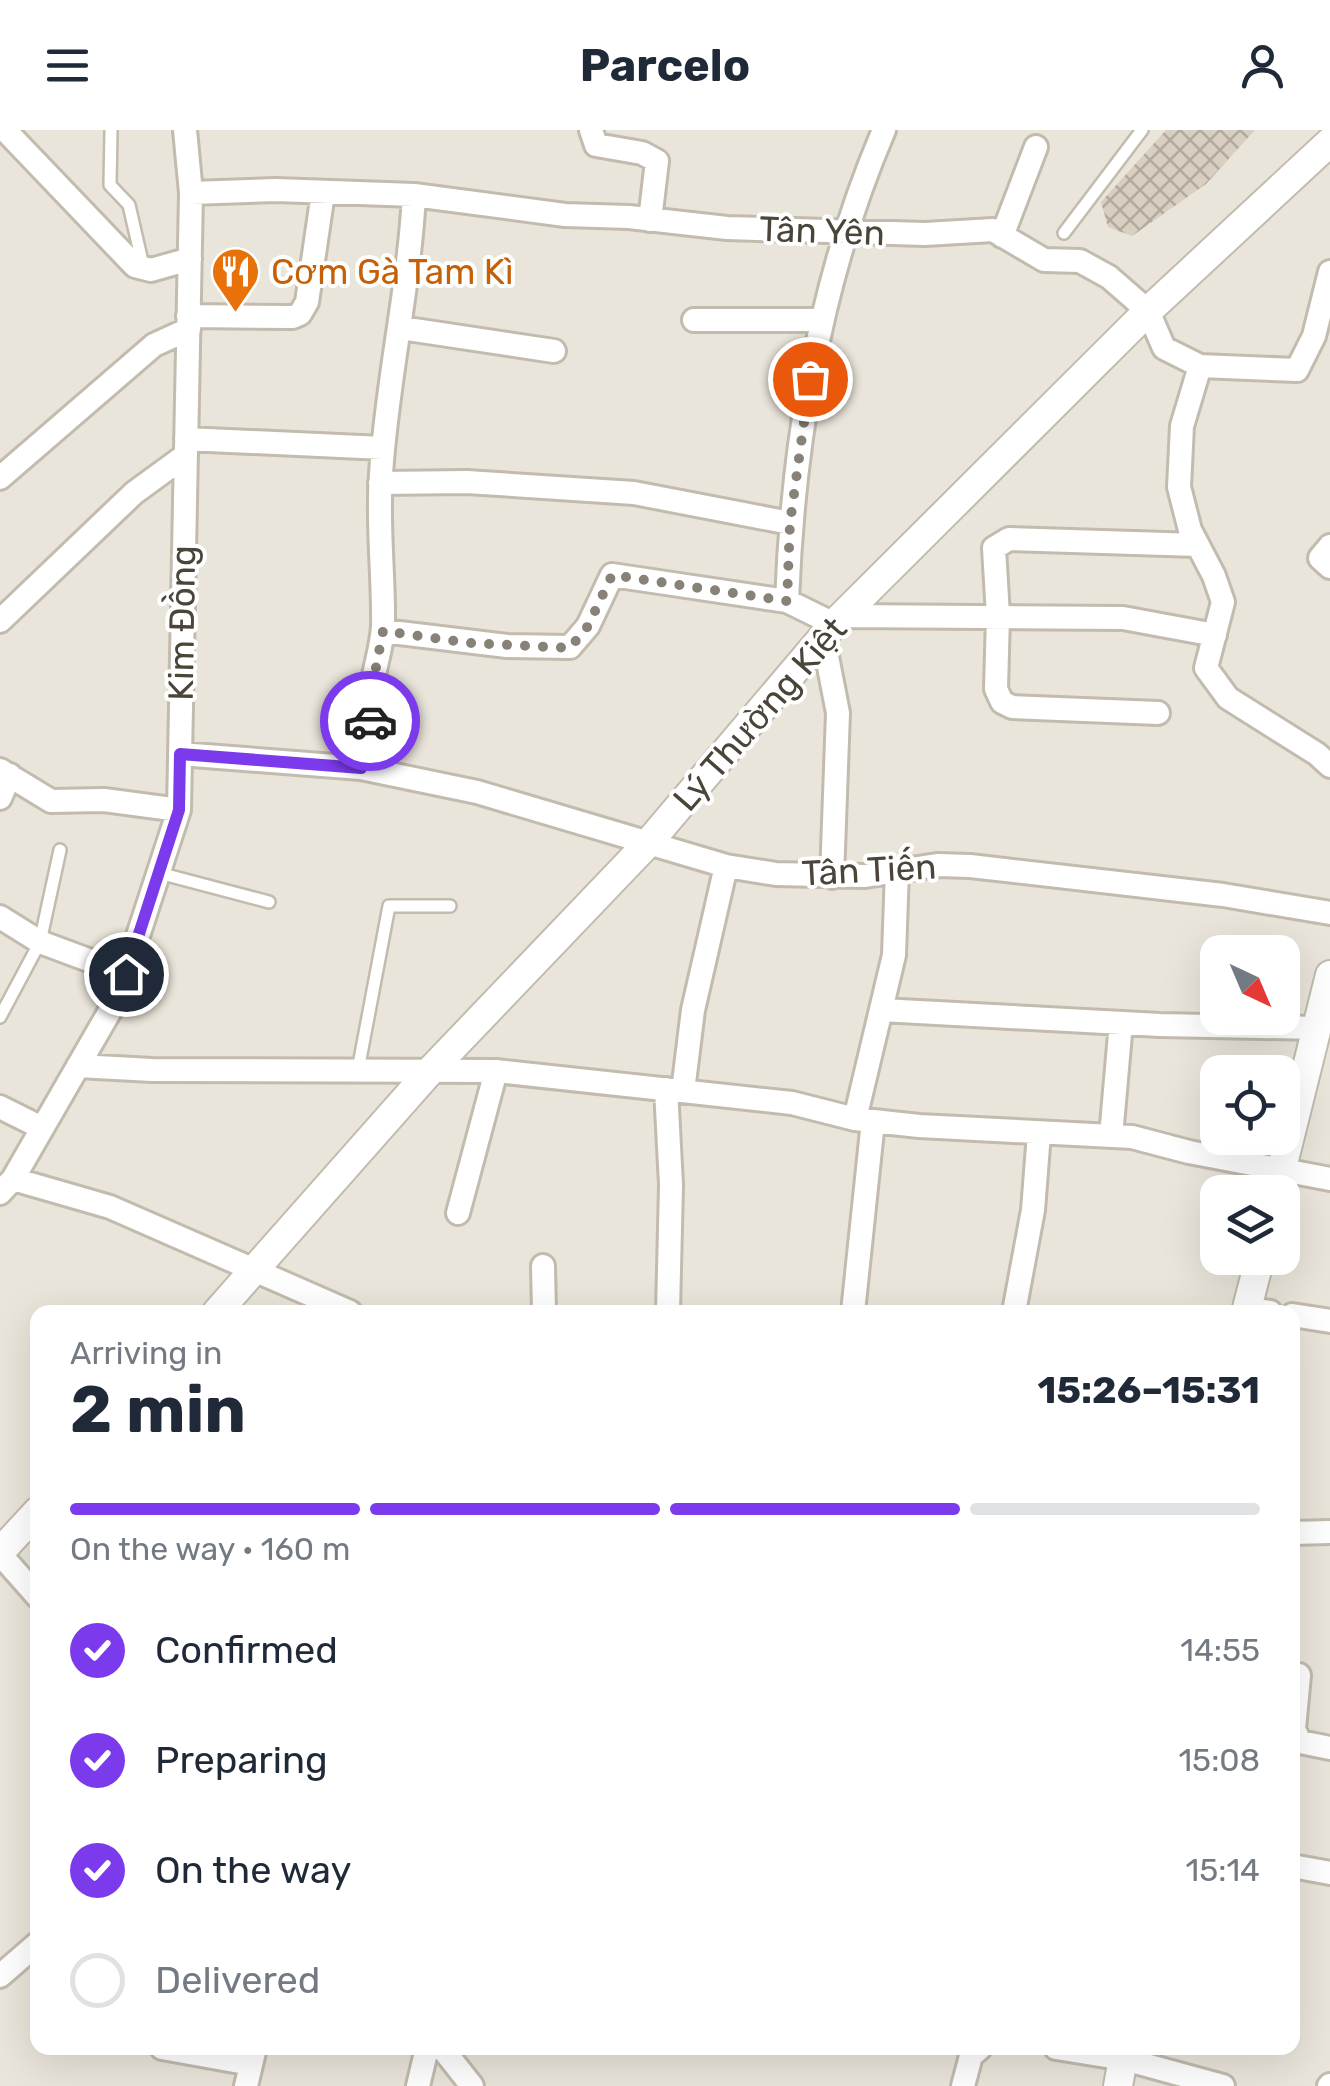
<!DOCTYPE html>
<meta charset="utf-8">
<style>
body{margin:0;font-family:Rubik,sans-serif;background:#f2f2f3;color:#1f2937;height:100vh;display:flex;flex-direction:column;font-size:38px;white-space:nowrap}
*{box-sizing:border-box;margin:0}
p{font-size:32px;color:#747a83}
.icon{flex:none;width:55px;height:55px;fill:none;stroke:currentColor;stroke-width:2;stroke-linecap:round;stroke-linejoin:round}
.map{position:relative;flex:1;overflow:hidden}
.panel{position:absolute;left:30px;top:1175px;width:1270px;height:750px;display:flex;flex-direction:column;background:#fff;border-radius:20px;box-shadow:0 10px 40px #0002}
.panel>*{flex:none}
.needle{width:65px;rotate:136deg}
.tools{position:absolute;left:1200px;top:805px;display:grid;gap:20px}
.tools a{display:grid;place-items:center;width:100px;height:100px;border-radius:20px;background:#fff;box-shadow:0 10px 40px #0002;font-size:50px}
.pin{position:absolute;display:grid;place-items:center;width:85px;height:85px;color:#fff;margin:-42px;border:5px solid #fff;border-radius:50%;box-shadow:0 2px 10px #0007}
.courier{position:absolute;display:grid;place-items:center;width:100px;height:100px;margin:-50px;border:8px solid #7c3aed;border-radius:50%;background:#fff;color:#222;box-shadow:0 2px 12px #0007}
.head em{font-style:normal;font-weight:700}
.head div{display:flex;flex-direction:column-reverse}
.head{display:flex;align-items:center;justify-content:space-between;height:170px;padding:0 40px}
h1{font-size:65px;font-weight:700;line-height:75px}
.bar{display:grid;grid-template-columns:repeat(4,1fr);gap:15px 10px;align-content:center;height:120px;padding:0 40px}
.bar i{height:12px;border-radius:8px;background:#e0e1e3}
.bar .selected{background:#7c3aed}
.bar p{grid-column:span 4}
ol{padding:0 40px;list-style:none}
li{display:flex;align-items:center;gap:30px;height:110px}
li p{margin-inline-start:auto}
li .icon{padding:10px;border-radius:50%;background:#7c3aed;color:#fff;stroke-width:4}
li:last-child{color:#747a83}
li i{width:55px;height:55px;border:5px solid #e0e1e3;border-radius:50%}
header{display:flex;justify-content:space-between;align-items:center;height:130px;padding:0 40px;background:#fff;font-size:45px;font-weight:700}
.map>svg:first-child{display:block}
.residential{fill:#eae5da;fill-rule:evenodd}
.building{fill:url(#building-cross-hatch)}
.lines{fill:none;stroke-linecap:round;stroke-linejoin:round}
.service-casing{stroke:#c2bbae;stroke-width:16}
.minor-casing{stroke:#c2bbae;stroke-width:28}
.tertiary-casing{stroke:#c2bbae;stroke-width:32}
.service{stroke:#fff;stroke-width:11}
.minor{stroke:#fff;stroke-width:22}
.tertiary{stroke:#fff;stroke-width:28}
.done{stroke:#878178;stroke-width:10;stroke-dasharray:0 18}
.route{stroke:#7c3aed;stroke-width:12}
.labels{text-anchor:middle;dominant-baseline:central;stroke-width:8;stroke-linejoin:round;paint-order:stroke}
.street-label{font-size:35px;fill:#4b4439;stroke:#fff}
.food-label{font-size:35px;fill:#c56008;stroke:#fff;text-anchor:start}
</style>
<header><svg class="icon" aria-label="menu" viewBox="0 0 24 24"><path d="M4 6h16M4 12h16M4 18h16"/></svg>Parcelo<svg class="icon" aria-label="person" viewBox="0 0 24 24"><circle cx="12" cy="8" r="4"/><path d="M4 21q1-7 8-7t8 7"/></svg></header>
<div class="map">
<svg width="1330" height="1956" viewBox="0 0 1330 1956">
<defs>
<pattern id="building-cross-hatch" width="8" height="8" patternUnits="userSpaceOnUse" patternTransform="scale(2.5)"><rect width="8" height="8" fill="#d8cfc1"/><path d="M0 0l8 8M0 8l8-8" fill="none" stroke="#b1aa9e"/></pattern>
</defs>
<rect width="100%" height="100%" fill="#f6f3ec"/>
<path class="residential" d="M0 0H1330V1956H0ZM1218 822H1282V888H1218ZM1218 942H1282V1008H1218ZM1218 1062H1282V1128H1218ZM38 1182H1292V1918H38Z"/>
<path class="building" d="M1166 0H1255L1206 54 1132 106 1108 97 1101 72Z"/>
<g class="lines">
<defs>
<path id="service" d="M111 0 110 55 129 75 143 136
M1064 103 1142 0
M159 743 269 772
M0 887 40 812 60 720
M358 940 389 776H450"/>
<path id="minor" d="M5 0 135 136 151 140 190 129
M591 0 596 15 642 23 657 31 650 90
M191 63 276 60 414 65 565 85 629 87 727 98 925 104 993 100 1044 130 1080 131 1109 147 1148 181 1164 218 1200 236 1297 240 1314 206 1330 142
M1002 106 1036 17
M188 186 293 187 300 184 307 172 323 63
M694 190H821
M401 198 554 221
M1200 236 1182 296 1179 357 1190 400 1214 446 1223 472 1206 538 1228 568 1317 624 1330 636
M186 309 383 318
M0 348 154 215 189 199
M380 353 467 352 634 363 790 393
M1330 416 1320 428 1330 437
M787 471C793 310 820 149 884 0
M844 486 1123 488 1215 505
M0 491 134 363 186 325
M383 501 507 516 570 517 588 496 612 445 787 471 834 494
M823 506 838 583 832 747
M1158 583 1012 577 1002 572 996 559 998 486 994 418 1009 409 1197 415
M180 624 361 638 477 662 726 736 776 744 865 746 937 735 970 736 1223 765 1330 783
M361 638C369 610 368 584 372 556 375 536 382 516 383 496 384 445 377 395 381 344 387 250 409 159 414 65
M0 640 51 671 104 670 179 680
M0 668 10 645
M0 787 40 812 126 844
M881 880 1160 895 1317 898
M78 936 152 940 496 941 792 973 855 989 919 996 1132 1007 1189 1022 1330 1049
M666 959 671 1055 668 1182
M683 961 693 880 726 736
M0 977 42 998
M855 989 894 825 897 740
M1111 1006 1121 893
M13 1049 110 1077 350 1182
M0 1063 13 1049 118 867 179 680 191 63 185 0
M458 1083 496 941
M543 1136 544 1182
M1247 1179 1270 1182
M853 1182 873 991
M1014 1182 1033 1080 1039 1003
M1292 1185 1330 1191
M1292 1403 1330 1402
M0 1424 38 1467
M1292 1544 1299 1545 1294 1599 1300 1612 1330 1618
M1292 1736 1330 1743
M0 1846 38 1813
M162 1918 251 1934
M442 1918 472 1956
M1056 1918 1124 1929 1223 1956
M246 1956 255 1918
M418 1956 427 1918
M963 1956 971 1926 980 1918
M1329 1956 1330 1955"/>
<path id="tertiary" d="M1276 1062 1330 845
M217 1182 431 940 649 712 834 494 1148 181 1330 12
M1246 1182 1260 1128
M0 1422 38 1381
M1118 1956 1125 1918"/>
</defs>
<use href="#service" class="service-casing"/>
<use href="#minor" class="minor-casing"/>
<use href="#tertiary" class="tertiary-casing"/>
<use href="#service" class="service"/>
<use href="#minor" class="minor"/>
<use href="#tertiary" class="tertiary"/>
</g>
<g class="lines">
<path class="done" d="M370 591 372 558 383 501 470 513 570 518 588 496 612 445 787 471 790 393 810 249"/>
<path class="route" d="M126 844 179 680 180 624 361 638 369 611 370 591"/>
</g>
<defs>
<symbol id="restaurant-pin" viewBox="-11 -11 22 30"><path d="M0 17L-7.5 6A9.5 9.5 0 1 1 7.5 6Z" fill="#e8710a" stroke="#fff"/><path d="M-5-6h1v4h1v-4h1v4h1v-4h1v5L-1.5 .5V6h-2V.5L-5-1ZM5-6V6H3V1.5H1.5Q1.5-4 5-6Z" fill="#fff"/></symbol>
</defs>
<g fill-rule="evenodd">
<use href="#restaurant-pin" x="208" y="114" width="55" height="75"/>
</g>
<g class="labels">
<g class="street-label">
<text transform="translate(822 101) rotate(2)">Tân Yên</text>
<text transform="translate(182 493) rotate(-89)">Kim Đồng</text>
<text transform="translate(760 584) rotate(-49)">Lý Thường Kiệt</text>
<text transform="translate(869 740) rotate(-3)">Tân Tiến</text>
</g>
<g class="food-label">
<text x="271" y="142">Cơm Gà Tam Kì</text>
</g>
</g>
</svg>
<div class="tools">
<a><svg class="needle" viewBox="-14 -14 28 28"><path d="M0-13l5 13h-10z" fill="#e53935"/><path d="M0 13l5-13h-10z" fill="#747a83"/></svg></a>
<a><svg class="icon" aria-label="locate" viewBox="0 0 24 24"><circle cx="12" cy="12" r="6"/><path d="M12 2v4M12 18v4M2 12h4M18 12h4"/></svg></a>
<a><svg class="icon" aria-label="layers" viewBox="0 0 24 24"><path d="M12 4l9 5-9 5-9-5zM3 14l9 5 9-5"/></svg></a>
</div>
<div class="pin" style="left:810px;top:249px;background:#ea580c"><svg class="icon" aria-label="bag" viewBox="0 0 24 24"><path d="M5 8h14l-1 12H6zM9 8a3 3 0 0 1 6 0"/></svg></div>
<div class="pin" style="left:126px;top:844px;background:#1f2937"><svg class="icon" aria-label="home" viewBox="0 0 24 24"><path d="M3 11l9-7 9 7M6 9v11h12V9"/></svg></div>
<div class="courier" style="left:370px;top:591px"><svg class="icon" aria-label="car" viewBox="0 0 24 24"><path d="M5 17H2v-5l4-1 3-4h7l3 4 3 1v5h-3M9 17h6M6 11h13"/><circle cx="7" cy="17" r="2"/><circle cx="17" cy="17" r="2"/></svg></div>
<section class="panel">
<div class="head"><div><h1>2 min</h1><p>Arriving in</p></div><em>15:26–15:31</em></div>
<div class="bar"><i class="selected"></i><i class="selected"></i><i class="selected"></i><i></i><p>On the way · 160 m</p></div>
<ol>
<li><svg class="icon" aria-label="check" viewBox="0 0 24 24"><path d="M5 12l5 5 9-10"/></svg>Confirmed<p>14:55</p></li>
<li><svg class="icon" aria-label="check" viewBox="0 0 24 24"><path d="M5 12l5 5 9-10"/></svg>Preparing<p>15:08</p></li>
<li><svg class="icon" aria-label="check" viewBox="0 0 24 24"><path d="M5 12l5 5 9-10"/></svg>On the way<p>15:14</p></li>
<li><i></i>Delivered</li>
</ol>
</section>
</div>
